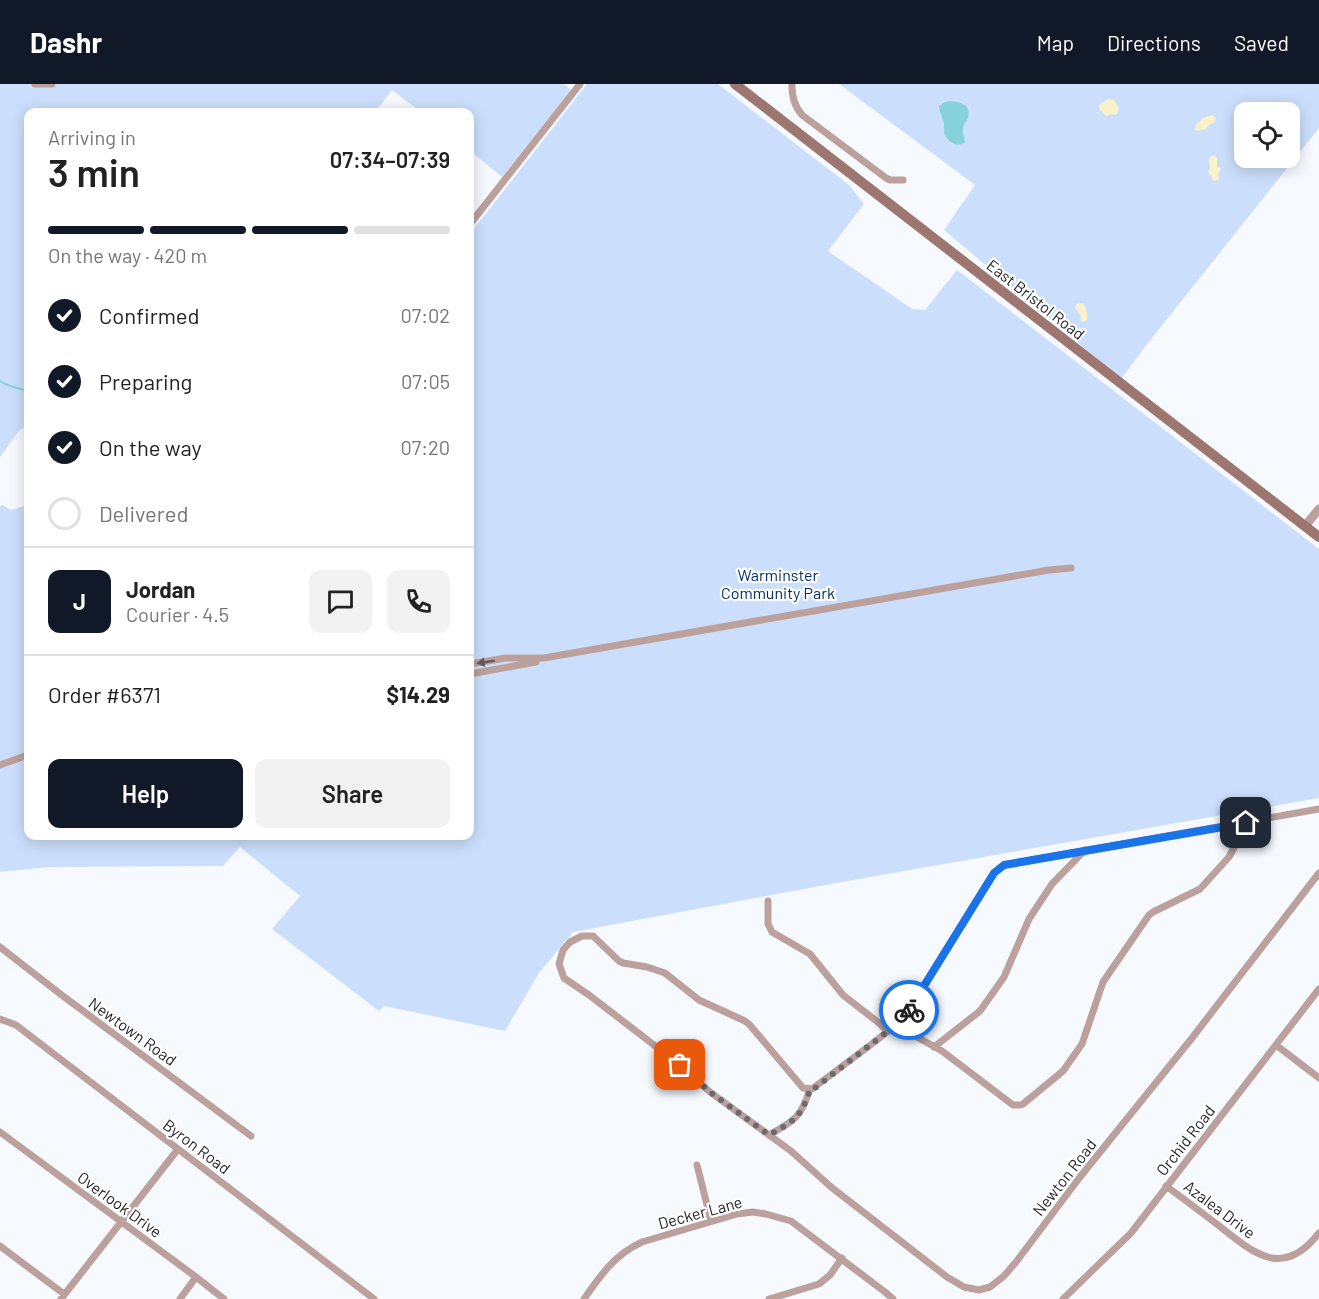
<!DOCTYPE html>
<meta charset="utf-8">
<style>
body{margin:0;font-family:Barlow,sans-serif;background:#f2f2f2;color:#222;height:100vh;display:flex;flex-direction:column;font-size:22px;white-space:nowrap}
*{box-sizing:border-box;margin:0}
p{font-size:20px;color:#767676}
.icon{flex:none;width:33px;height:33px;fill:none;stroke:currentColor;stroke-width:2;stroke-linecap:round;stroke-linejoin:round}
.map{position:relative;flex:1;overflow:hidden}
.drawer{position:absolute;left:24px;top:24px;width:450px;height:732px;display:flex;flex-direction:column;background:#fff;border-radius:12px;box-shadow:0 3px 15px #0003}
.drawer>*{flex:none}
.controls{position:absolute;left:1234px;top:18px;display:grid;gap:12px}
.controls a{display:grid;place-items:center;width:66px;height:66px;border-radius:12px;background:#fff;box-shadow:0 3px 15px #0003;font-size:30px}
.pin{position:absolute;display:grid;place-items:center;width:51px;height:51px;color:#fff;margin:-26px;border-radius:12px;box-shadow:0 3px 9px #0006}
.courier{position:absolute;display:grid;place-items:center;width:60px;height:60px;margin:-30px;border:4px solid #1a73e8;border-radius:50%;background:#fff;color:#222;box-shadow:0 2px 8px #0007}
.overview em{font-style:normal;font-weight:600}
.overview div{display:flex;flex-direction:column-reverse}
.overview{display:flex;align-items:center;justify-content:space-between;height:102px;padding:0 24px}
h1{font-size:39px;font-weight:600;line-height:45px}
.bar{display:grid;grid-template-columns:repeat(4,1fr);gap:9px 6px;align-content:center;height:72px;padding:0 24px}
.bar i{height:8px;border-radius:4px;background:#e0e0e0}
.bar .active{background:#111827}
.bar p{grid-column:span 4}
.line{display:flex;align-items:center;gap:15px;padding:0 24px;border-top:2px solid #e0e0e0}
.line div{flex:1}
.round{display:grid;place-items:center;flex:none;width:63px;height:63px;border-radius:12px;background:#f2f2f2}
ol{padding:0 24px;list-style:none}
li{display:flex;align-items:center;gap:18px;height:66px}
li p{margin-inline-start:auto}
li .icon{padding:6px;border-radius:50%;background:#111827;color:#fff;stroke-width:4}
li:last-child{color:#767676}
li i{width:33px;height:33px;border:3px solid #e0e0e0;border-radius:50%}
.button{display:flex;gap:12px;margin-top:auto;padding:12px 24px}
.button a{flex:1;height:69px;border-radius:12px;background:#111827;color:#fff;font-size:24px;font-weight:600;line-height:69px;text-align:center}
.button a+a{background:#f2f2f2;color:#222}
header{display:flex;align-items:center;gap:36px;box-sizing:border-box;height:84px;padding:0 30px;background:#111827;color:#fff}
header strong{font-size:28px}
nav{display:flex;gap:33px;margin-inline-start:auto;font-size:21px}
.map>svg:first-child{display:block}
.green{fill:#cbdffc;fill-rule:evenodd}
.sand{fill:#faf0ca}
.water{fill:#87d2da}
.lines{fill:none;stroke-linecap:round;stroke-linejoin:round}
.stream{stroke:#87d2da;stroke-width:2}
.minor{stroke:#bca09c;stroke-width:7}
.tertiary{stroke:#bca09c;stroke-width:9}
.secondary{stroke:#9d766f;stroke-width:10}
.oneway{fill:#655959}
.done{stroke:#696c6f;stroke-width:6;stroke-dasharray:0 10.8}
.route{stroke:#1a73e8;stroke-width:8}
.labels{text-anchor:middle;dominant-baseline:central;stroke-width:4.5;stroke-linejoin:round;paint-order:stroke}
.street-label{font-size:16px;fill:#1d1f22;stroke:#fff}
.park-label{font-size:16px;fill:#043066;stroke:#fff}
</style>
<header>
<strong>Dashr</strong>
<nav><a>Map</a><a>Directions</a><a>Saved</a></nav>
</header>
<div class="map">
<svg width="1319" height="1215" viewBox="0 0 1319 1215">
<rect width="100%" height="100%" fill="#f6faff"/>
<path class="green" d="M0 0H564L571 6 502 93 470 67V28H421L392 6 375 28H28V341L19 347 0 373Z
M587 0H718L849 101 864 120 828 167 912 225 925 226 957 186 1319 465V714L842 798 573 848 539 889 505 947 384 922 379 927 272 845 300 812 240 763 223 782 51 783 0 788V422L2 421 11 426 28 421V752H470V150Z
M839 0H1319V44L1144 264 1121 295 944 146 975 101ZM1245 28H1290V74H1245Z"/>
<path class="sand" d="M1108 15 1113 16C1118 20 1121 25 1116 31L1111 30 1106 32 1100 26 1099 21Z
M1212 31 1216 34 1215 38 1209 41 1206 45 1197 47 1195 45 1196 41 1203 34Z
M1211 72H1215L1217 74V82L1221 85 1218 90 1219 95 1215 97 1213 96 1211 91 1208 88 1210 84 1209 75Z
M1083 219C1086 224 1088 228 1087 236L1084 238 1081 237V232L1075 224 1076 220Z"/>
<path class="water" d="M950 17C961 18 972 21 968 34 967 37 964 40 963 43 962 47 964 54 965 58 958 64 949 59 945 51 943 46 945 41 943 36 942 31 939 27 939 22L945 18Z"/>
<g class="lines">
<path class="stream" d="M0 297C9 303 19 304 28 307"/>
<path class="minor" d="M35 0H52
M792 0C792 13 794 21 802 31L886 94 890 96H903
M470 140 580 0
M470 580 506 574H544L1049 486 1071 484
M470 590 536 578
M0 681 28 671
M1319 725 1004 781 994 789 908 929 897 940 873 959 812 1005 803 1004 749 940 745 937 699 916 665 889 647 883 623 879 619 877 593 852H582L570 858 563 866 559 880 564 894 589 911 680 981 710 1008 791 1067 831 1103 947 1193 964 1203 979 1206 990 1203 1004 1192 1016 1178 1080 1093 1192 954 1319 789
M768 817V840L772 848 810 870 843 911 879 939 887 947
M0 863 59 909 251 1052
M0 935 16 941 374 1215
M900 936 917 953 942 967 1013 1021H1020L1023 1020 1063 987 1082 960 1103 898 1149 831 1153 828 1200 805 1229 773 1242 749 1246 739
M1276 961 1319 994
M934 963 980 927 1004 893 1029 835 1052 800 1085 766
M0 1048 196 1193 224 1215
M769 1051C794 1037 801 1034 810 1005
M697 1081 711 1137
M1166 1102C1184 1115 1201 1128 1218 1141 1253 1169 1283 1196 1319 1149
M0 1162 64 1210
M61 1215 178 1065
M180 1215 196 1193
M584 1215C600 1192 615 1170 642 1158L737 1130 753 1128 766 1130 791 1137 885 1208 893 1215
M769 1215 819 1200 830 1191 842 1174
M1063 1215 1131 1149 1319 905"/>
<path class="tertiary" d="M1305 442 1319 425"/>
<path class="secondary" d="M735 0 1319 453"/>
</g>
<defs><path id="oneway-solid" d="M-6-.8H1V-3.2L6.5 0L1 3.2V.8H-6Z" transform="scale(1.5)"/></defs>
<use class="oneway" href="#oneway-solid" transform="translate(486 578) rotate(171)"/>
<g class="lines">
<path class="done" d="M680 981 710 1008 769 1051C794 1037 801 1034 810 1005L815 1004 897 940 909 926"/>
<path class="route" d="M909 926 994 789 1004 781 1246 739"/>
</g>
<g class="labels">
<g class="street-label">
<text transform="translate(1036 215) rotate(38)">East Bristol Road</text>
<text transform="translate(133 947) rotate(36)">Newtown Road</text>
<text transform="translate(1185 1056) rotate(-52)">Orchid Road</text>
<text transform="translate(197 1062) rotate(37)">Byron Road</text>
<text transform="translate(1064 1093) rotate(-52)">Newton Road</text>
<text transform="translate(120 1120) rotate(36)">Overlook Drive</text>
<text transform="translate(1220 1125) rotate(37)">Azalea Drive</text>
<text transform="translate(700 1128) rotate(-15)">Decker Lane</text>
</g>
<g class="park-label">
<text x="778" y="490">Warminster<tspan x="778" dy="18">Community Park</tspan></text>
</g>
</g>
</svg>
<div class="controls">
<a><svg class="icon" aria-label="locate" viewBox="0 0 24 24"><circle cx="12" cy="12" r="6"/><path d="M12 2v4M12 18v4M2 12h4M18 12h4"/></svg></a>
</div>
<div class="pin" style="left:680px;top:981px;background:#ea580c"><svg class="icon" aria-label="bag" viewBox="0 0 24 24"><path d="M5 8h14l-1 12H6zM9 8a3 3 0 0 1 6 0"/></svg></div>
<div class="pin" style="left:1246px;top:739px;background:#1f2937"><svg class="icon" aria-label="home" viewBox="0 0 24 24"><path d="M3 11l9-7 9 7M6 9v11h12V9"/></svg></div>
<div class="courier" style="left:909px;top:926px"><svg class="icon" aria-label="bike" viewBox="0 0 24 24"><circle cx="6" cy="16" r="4"/><circle cx="18" cy="16" r="4"/><path d="M6 16l4-8h5l3 8M10 8l3 8H6M13 5h3"/></svg></div>
<section class="drawer">
<div class="overview"><div><h1>3 min</h1><p>Arriving in</p></div><em>07:34–07:39</em></div>
<div class="bar"><i class="active"></i><i class="active"></i><i class="active"></i><i></i><p>On the way · 420 m</p></div>
<ol>
<li><svg class="icon" aria-label="check" viewBox="0 0 24 24"><path d="M5 12l5 5 9-10"/></svg>Confirmed<p>07:02</p></li>
<li><svg class="icon" aria-label="check" viewBox="0 0 24 24"><path d="M5 12l5 5 9-10"/></svg>Preparing<p>07:05</p></li>
<li><svg class="icon" aria-label="check" viewBox="0 0 24 24"><path d="M5 12l5 5 9-10"/></svg>On the way<p>07:20</p></li>
<li><i></i>Delivered</li>
</ol>
<div class="line" style="height:108px"><b class="round" style="background:#111827;color:#fff">J</b><div><b>Jordan</b><p>Courier · 4.5</p></div><a class="round"><svg class="icon" aria-label="chat" viewBox="0 0 24 24"><path d="M4 5h16v11H9l-5 4z"/></svg></a><a class="round"><svg class="icon" aria-label="phone" viewBox="0 0 24 24"><path d="M5 4h4l2 5-3 2q2 4 5 5l2-3 5 2v4C11 20 4 13 5 4z"/></svg></a></div>
<div class="line" style="height:78px"><div>Order #6371</div><b>$14.29</b></div>
<div class="button"><a>Help</a><a>Share</a></div>
</section>
</div>
